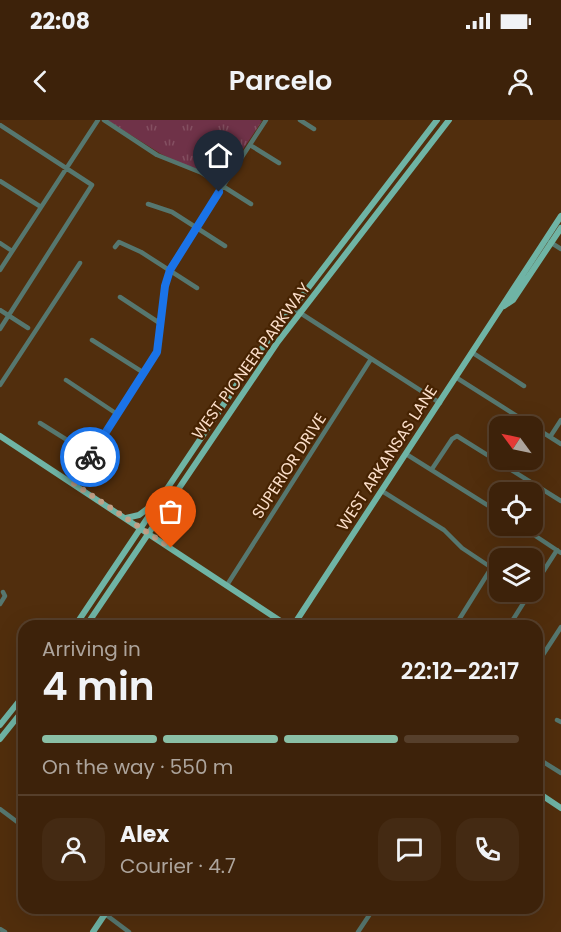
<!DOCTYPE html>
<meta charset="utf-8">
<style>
body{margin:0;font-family:Poppins,sans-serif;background:#442a13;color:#f1f3f6;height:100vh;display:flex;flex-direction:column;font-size:22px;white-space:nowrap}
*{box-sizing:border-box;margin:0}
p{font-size:20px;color:#ada49c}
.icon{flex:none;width:33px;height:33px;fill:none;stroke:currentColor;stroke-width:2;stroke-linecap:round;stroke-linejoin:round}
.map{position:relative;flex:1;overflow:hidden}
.sheet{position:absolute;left:18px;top:500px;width:525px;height:294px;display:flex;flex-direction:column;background:#3d220a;border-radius:18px;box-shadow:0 6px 24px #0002,0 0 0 2px #563f2b}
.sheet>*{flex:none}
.needle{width:39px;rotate:303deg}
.controls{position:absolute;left:489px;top:296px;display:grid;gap:12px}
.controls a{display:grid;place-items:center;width:54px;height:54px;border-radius:12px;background:#3d220a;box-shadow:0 6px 24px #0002,0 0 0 2px #563f2b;font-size:30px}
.pin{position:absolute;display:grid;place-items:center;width:51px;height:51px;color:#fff;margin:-62px -26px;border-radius:50% 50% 50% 0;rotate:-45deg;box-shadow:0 0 6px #0007}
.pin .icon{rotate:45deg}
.courier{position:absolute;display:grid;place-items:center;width:60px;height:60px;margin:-30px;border:4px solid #1a73e8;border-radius:50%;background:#fff;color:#222;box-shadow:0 2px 8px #0007}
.head em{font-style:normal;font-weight:600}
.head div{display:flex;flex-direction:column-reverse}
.head{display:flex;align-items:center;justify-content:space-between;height:102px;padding:0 24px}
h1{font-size:39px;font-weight:600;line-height:45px}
.bar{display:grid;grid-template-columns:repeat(4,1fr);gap:9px 6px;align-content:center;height:72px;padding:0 24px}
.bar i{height:8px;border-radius:4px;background:#563f2b}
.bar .selected{background:#8abfa5}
.bar p{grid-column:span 4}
.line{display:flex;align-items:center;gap:15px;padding:0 24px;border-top:2px solid #563f2b}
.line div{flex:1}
.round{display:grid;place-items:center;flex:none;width:63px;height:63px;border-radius:18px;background:#442a13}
.status{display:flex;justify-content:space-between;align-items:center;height:42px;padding:0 30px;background:#3d220a;direction:ltr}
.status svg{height:16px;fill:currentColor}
header{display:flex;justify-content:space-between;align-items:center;height:78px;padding:0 24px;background:#3d220a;font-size:27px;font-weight:600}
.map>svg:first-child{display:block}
.grass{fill:url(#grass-tufts)}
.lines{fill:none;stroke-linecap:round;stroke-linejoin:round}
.minor{stroke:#56776f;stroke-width:4.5}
.major{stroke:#6fb4a5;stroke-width:6}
.done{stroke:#c0a087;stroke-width:6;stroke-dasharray:0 10.8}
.route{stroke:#1a73e8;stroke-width:8}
.labels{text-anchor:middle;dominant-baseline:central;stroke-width:4.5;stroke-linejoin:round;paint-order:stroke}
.street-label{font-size:16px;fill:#fbdec9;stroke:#462302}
</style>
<div class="status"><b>22:08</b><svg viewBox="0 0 49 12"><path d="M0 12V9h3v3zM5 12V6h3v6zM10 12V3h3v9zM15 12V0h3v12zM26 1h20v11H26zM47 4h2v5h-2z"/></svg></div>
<header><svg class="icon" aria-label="back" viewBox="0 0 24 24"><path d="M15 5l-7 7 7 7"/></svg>Parcelo<svg class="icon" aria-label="person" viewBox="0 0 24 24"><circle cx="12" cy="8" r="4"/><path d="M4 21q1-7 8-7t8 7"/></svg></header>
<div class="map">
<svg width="561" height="812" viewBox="0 0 561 812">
<defs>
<pattern id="grass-tufts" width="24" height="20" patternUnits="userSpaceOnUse" patternTransform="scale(1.5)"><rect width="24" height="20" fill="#6f3248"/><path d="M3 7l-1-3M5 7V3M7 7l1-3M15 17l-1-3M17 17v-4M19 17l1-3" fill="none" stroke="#844f61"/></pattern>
</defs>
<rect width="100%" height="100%" fill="#512e0d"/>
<path class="grass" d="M107 0H260L262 1 221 62 161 34Z"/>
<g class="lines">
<path class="minor" d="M104 0 157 35 202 53 251 84
M300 0 314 9
M0 5 92 65 0 209
M250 25 279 43
M0 61 41 87
M148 84 172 92 225 126
M550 122 561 129
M0 123 12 131
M115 127 119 122 141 132 197 168
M0 150 98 0
M120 177 161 204
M291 187 440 283
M0 190 28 208
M92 220 144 253
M473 233 524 266
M457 258 561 324
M66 260 117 294
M0 265 80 143
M40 303 91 335
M550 317 561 300
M406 334 500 393
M432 349 452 319 457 316 561 381
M73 364 157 232 165 166 171 146 266 0
M382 371 444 410 462 428 489 446 490 450 455 506
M519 405 561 433
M227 465 371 239
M532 469 557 430
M0 484 5 476 3 472
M509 506 531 471
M537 544 561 507
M557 600 561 602
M537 638 561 653
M0 689 24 707
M97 788 129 812
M0 809 5 812
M358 812 374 788"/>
<path class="major" d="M504 186 513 180 561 108
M0 316 288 506
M126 398 139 395 151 386
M75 506 256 236 437 0
M86 506 277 223 449 0
M293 506 561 96
M0 605 24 575
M0 619 24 589
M537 672 561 688
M93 812 109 788"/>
</g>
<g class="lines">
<path class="done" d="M90 337 73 363 171 428"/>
<path class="route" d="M90 337 157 232 165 166 170 150 219 72"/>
</g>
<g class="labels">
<g class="street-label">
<text transform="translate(251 241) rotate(-54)">WEST PIONEER PARKWAY</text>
<text transform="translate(387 338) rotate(-57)">WEST ARKANSAS LANE</text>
<text transform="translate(289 346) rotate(-57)">SUPERIOR DRIVE</text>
</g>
</g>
</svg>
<div class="controls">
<a><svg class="needle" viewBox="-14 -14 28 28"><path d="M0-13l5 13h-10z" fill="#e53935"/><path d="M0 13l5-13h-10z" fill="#ada49c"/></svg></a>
<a><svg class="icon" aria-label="locate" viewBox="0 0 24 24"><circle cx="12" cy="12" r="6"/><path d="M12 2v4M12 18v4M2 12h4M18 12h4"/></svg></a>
<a><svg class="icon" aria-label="layers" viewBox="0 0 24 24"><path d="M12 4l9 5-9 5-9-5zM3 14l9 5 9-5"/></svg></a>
</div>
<div class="pin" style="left:171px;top:428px;background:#ea580c"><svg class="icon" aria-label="bag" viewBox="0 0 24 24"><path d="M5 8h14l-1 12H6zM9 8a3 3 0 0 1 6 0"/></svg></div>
<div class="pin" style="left:219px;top:72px;background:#1f2937"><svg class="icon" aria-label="home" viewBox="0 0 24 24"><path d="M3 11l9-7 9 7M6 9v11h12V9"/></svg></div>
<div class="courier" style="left:90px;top:337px"><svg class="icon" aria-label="bike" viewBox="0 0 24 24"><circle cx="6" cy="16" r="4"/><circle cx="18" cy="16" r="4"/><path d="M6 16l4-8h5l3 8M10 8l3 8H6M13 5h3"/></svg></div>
<section class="sheet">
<div class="head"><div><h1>4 min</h1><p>Arriving in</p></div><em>22:12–22:17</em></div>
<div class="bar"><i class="selected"></i><i class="selected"></i><i class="selected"></i><i></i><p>On the way · 550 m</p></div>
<div class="line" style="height:108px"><a class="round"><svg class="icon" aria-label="person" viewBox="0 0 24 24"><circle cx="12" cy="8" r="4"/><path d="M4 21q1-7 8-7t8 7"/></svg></a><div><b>Alex</b><p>Courier · 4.7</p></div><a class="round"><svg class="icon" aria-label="chat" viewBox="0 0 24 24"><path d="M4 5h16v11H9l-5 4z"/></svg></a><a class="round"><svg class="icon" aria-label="phone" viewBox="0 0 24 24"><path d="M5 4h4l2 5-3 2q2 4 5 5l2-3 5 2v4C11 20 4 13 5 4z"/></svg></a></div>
</section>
</div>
